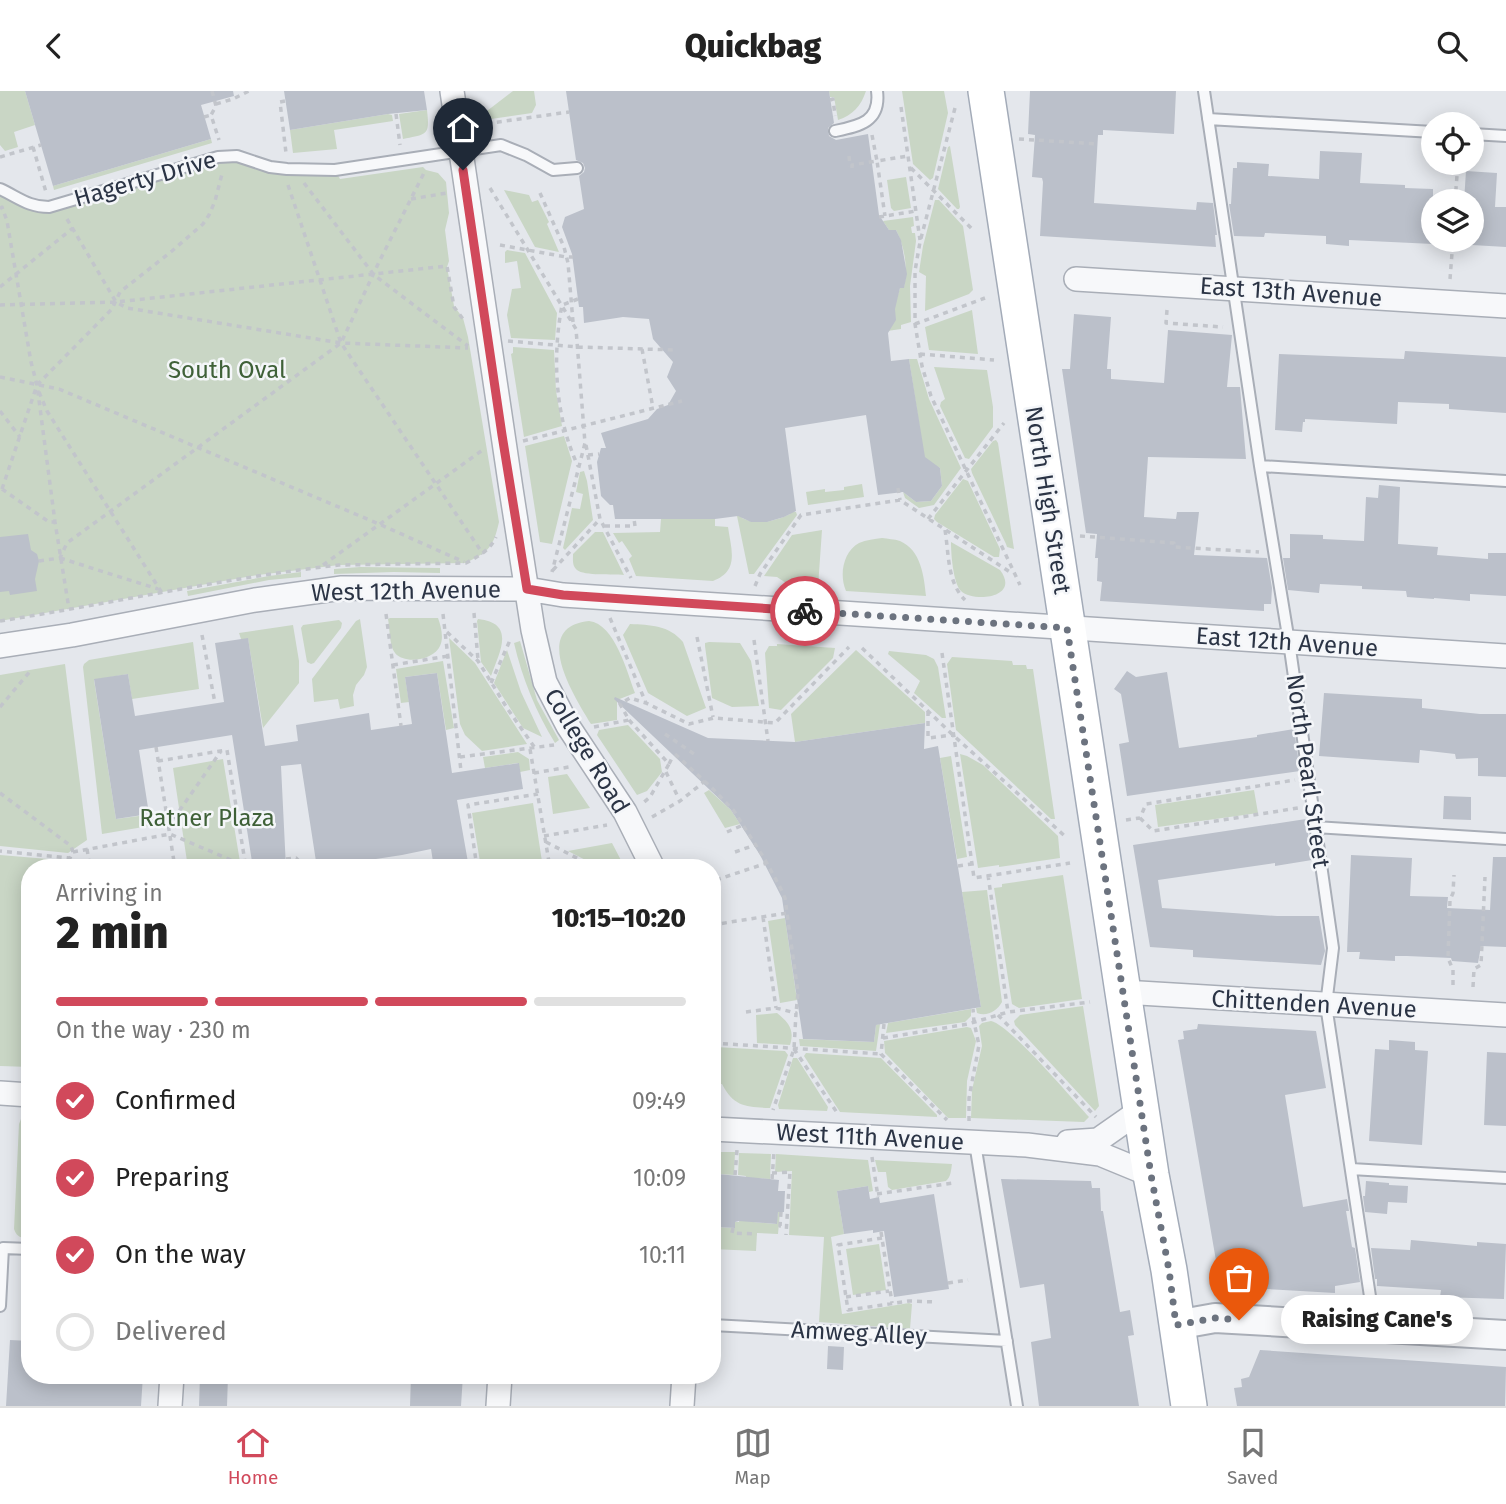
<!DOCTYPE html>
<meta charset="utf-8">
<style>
body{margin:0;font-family:"Fira Sans",sans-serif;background:#f6f6f6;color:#222;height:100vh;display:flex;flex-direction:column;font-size:26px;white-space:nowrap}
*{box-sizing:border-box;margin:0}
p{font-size:23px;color:#767676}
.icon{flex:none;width:38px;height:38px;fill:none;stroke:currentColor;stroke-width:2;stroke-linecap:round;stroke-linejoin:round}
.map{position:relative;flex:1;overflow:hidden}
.sheet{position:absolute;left:21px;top:768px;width:700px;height:525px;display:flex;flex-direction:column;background:#fff;border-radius:28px;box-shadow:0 4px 18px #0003}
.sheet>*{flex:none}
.buttons{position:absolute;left:1421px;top:21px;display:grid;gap:14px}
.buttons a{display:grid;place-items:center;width:63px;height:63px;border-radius:50%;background:#fff;box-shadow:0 4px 18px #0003;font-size:35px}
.pin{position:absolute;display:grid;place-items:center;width:60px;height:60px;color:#fff;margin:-72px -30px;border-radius:50% 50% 50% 0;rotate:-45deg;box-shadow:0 0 7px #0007}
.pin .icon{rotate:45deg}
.courier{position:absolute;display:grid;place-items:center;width:70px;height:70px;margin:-35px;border:5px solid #d1495b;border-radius:50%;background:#fff;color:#222;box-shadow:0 2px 9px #0007}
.bubble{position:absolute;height:49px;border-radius:24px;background:#fff;box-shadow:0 4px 18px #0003;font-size:23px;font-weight:800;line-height:49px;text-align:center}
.overview em{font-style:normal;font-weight:800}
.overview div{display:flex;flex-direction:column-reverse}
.overview{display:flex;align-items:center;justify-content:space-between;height:119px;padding:0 35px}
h1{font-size:46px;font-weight:800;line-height:52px}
.bar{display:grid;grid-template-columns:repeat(4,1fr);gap:10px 7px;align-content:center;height:84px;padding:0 35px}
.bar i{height:9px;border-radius:5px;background:#e0e0e0}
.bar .on{background:#d1495b}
.bar p{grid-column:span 4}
ol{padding:0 35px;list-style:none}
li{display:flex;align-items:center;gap:21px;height:77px}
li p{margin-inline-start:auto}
li .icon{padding:7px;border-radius:50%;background:#d1495b;color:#fff;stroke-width:4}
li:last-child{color:#767676}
li i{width:38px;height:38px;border:4px solid #e0e0e0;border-radius:50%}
header{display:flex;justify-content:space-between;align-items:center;height:91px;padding:0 35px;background:#fff;font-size:32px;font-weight:800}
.tab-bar{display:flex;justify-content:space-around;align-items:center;height:98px;border-top:2px solid #e0e0e0;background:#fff;font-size:19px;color:#767676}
.tab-bar a{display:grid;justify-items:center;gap:4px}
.tab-bar .on{color:#d1495b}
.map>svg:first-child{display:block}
.green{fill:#c9d6c5}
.building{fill:#bbc0ca}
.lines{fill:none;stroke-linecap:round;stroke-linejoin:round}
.service-casing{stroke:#a9aeb7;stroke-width:14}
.minor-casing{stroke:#a9aeb7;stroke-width:26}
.tertiary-casing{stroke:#a9aeb7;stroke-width:32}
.primary-casing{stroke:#a3abb8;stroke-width:38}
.path{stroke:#c2c5cb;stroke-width:3.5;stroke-dasharray:5 5;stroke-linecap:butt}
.service{stroke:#f7f8fa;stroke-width:10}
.minor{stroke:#f7f8fa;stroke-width:23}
.tertiary{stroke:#f7f8fa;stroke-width:28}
.primary{stroke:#fff;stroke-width:35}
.done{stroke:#6c737f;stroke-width:7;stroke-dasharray:0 12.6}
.route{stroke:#d1495b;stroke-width:9}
.labels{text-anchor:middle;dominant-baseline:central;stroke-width:5;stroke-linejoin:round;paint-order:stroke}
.street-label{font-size:24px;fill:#2b3445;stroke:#f4f6f9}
.park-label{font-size:24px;fill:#3f6138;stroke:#f4f6f9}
</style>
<header><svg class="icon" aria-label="back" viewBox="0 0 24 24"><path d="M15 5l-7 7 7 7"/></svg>Quickbag<svg class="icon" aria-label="search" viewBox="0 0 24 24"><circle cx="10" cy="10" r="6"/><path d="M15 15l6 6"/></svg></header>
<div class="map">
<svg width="1506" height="1315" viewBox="0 0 1506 1315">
<rect width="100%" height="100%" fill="#e4e7ec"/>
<path class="green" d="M0 0H25L35 34 14 41 18 56 5 60 0 54Z
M513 0H534L536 14 532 22 484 29 483 23Z
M829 0H866C861 15 853 24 838 29L834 6H830Z
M902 0H944L948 22 933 87 930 89 913 73Z
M427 19C430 45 427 43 403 48L399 23Z
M388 23 392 24 393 30 334 39 337 58 293 62 290 39Z
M211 48 212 52 54 99 53 95Z
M950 55 960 116 959 118H957L938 98 948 56Z
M218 66 270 76 335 79 340 88 423 76 426 79 438 82 446 91 449 122 445 139 449 170 447 176 454 215 463 227 468 246 499 431C493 457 489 460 466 472L339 474 258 484 0 530V98L37 116Z
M906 86 911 117 894 120 891 117 887 89Z
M504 99 529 104 532 111 538 109 549 131 547 133 559 161 535 156Z
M935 109H939L963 135 973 199 969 203 925 220 926 185 919 181 923 155Z
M913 126 914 135 911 136 912 142H915L916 150 910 195 911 231 901 234V238L887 240 900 197 904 196C908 178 905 156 896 139H889L883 130Z
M507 159 525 162 557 222 555 249 511 247 507 224 512 198 521 197 517 170 505 172V161Z
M972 219 978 263 929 259 925 236Z
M513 256 554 259 556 300 562 335 524 346 511 263 513 262Z
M909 268H917L929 308 961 377 934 414 919 417 905 407 903 401 916 411 931 410 942 395 940 377 921 369 924 365Z
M934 276 987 279 993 316V336L969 368 965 367 940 315 941 311 945 308Z
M564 345 572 370 552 453 540 451 525 355Z
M996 349 998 352 1014 458 1007 456 1006 453 972 382 971 378 993 350Z
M584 380 587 390 593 429 565 459 563 457 572 417 580 418 583 403 576 401 580 381Z
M963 388 968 390 1000 458 999 466H994L937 431 934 428 935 424Z
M862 393 864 406 808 414 806 401 825 398V401L844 399V396Z
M790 421H796L797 424 754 483H749L737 425 741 424 742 427C757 435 776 430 790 423Z
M661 428H715V435L728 436C731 458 740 480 713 490L636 485 629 468 632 465 622 450 619 452 613 442 660 441Z
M822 439 818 496H792L777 486 764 485 792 444Z
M595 441H603L624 484C614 483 584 485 577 479 572 475 573 469 573 463Z
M882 447C888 448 894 448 900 450 921 459 924 485 926 505L846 500C839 484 843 461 859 452 866 449 875 448 882 447Z
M951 451 1000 479C1021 507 974 512 961 500 953 492 951 462 951 451Z
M360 476 440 477V482L394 481 334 483V478Z
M301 481V486L269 489 188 505 187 500 269 485Z
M390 527H438C441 535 444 547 440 555 434 569 405 574 395 562 389 554 390 538 388 528Z
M360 528 367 576 364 584 356 594 353 604 354 615 340 618 338 608 314 611 312 588 356 530Z
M478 528C517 532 499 562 491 585L481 571 477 530Z
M339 529 342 532 341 537 314 572 311 573 307 571 301 537 303 534Z
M589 530C615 533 627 581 635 602L617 609V629L591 633C574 605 530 536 589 530Z
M630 533C650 534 669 534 683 551L706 617 687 625 648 602 623 544Z
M293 534 299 570V592L263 637 248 548H241L239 542Z
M449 547 475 572 527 653 482 660 465 644 460 633Z
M520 550 537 609 559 649 555 652C536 621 522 587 514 552Z
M193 551 199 598 132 608 128 583 94 589 116 728 154 723 155 734 102 743 83 576 84 573 89 569Z
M709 551 740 552 751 570 759 615 732 616 712 607 705 555V552Z
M777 553 835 557 833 567 781 619 769 617 765 562 769 555H777Z
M507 559 521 601 542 646 523 637 494 592Z
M856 559 925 621V632L795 651 791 623Z
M889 560 926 564 934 568 938 576 946 627H942L914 602 920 590 888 563Z
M952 566 1012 570 1013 574H1026L1027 578H1033L1055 728H1051L956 639 947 573Z
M443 570 454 637 446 639 437 582 405 586 409 611 401 612 396 578Z
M65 573 87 749 68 762 0 755V584Z
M628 634 660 668 662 681 647 700 637 704 597 644 599 639Z
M518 661 529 668 530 679 520 681 518 672 485 677 483 666Z
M960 663 967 665 983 674 1058 745 1060 767 999 776V774L978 777Z
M951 665 967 766 957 768 940 667Z
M223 668 241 777H188L173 677Z
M567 683 590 717 553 723 548 686Z
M709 699 731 719 740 733 725 737 704 702Z
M1254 699 1258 722 1158 736 1155 714Z
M533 712 543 777H481L472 722Z
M612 752 625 777H601L568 760Z
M0 764 84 771 85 777H30V976L0 975Z
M1063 784 1082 908 1019 917 1012 913 994 797 1002 796V793Z
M987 799 1002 911C997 920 987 926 977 922L976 917 981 916 962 801Z
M785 827 797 909 780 912 768 830Z
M1083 915 1099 1015 1095 1020 1015 934 1014 930 1020 924Z
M971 918V925L965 931 886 942 888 932Z
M777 922C788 931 795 938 790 954L757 952 756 924Z
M991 930C1010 934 1072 1008 1089 1026L1084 1031 971 1027 972 999 982 955 979 935 982 932Z
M880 933 876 960 800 955 799 948 874 951 876 934Z
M967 936 971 937 976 950 967 990 966 1027H948L885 962 884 950Z
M716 956 785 960 788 964 770 1017C746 1016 734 1016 722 993H719L716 978Z
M806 962 881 967 937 1024V1026L840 1021 804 965Z
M793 967H797L828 1016 827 1020 779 1018 778 1014Z
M24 1026H30V1147C22 1147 17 1147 14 1138L19 1033 21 1028Z
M719 1061H735L734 1084 718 1083 715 1130H718L717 1136 734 1137 735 1131H739L740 1120 753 1131 776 1133 778 1121H780L778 1143 757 1142 756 1160 712 1158V1064Z
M739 1062 771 1063 770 1088 756 1087 745 1103 746 1085 738 1084Z
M776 1063 868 1069 873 1100 869 1101 868 1095 837 1100 844 1143 831 1146 842 1223 909 1212 912 1213 910 1238 819 1231 824 1146 789 1144 792 1080 775 1081Z
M875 1069 952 1073C951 1079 951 1086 946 1090L892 1099 888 1096 886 1081H878Z
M879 1153 886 1199 853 1204 846 1158Z"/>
<path class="building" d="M25 0H233L234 5 201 14 211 48 53 95Z
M284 0H424L427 19 388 23 290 39Z
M566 0H829L834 32 828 37 829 45 836 49 868 43 879 124 889 139H896L901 149 907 183 904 197H900L895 218 896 229 888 242 891 270 909 268 925 366 940 377 942 395 931 410 916 411 903 401 878 404 866 324 785 337 796 420 784 426 767 431H751L738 425 715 428H615L613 414H610L601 405 597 371 601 357H606L601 342 648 328 657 318 668 314 676 300 667 286 673 271 653 248 649 228 623 226 584 232 583 216H579L572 163 562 136 565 126 584 118 579 85 584 81 585 77 583 72 576 69Z
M1030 0H1176L1174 43 1103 39V44H1098L1094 112 1196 119 1197 111 1213 112 1217 144H1215L1216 156 1040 145 1043 91 1042 87 1032 86 1035 44 1028 43Z
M1320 60 1362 62 1360 92 1405 94V97L1433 98V153L1349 149V155L1326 153V145L1265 142 1264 146 1234 145 1229 113H1231L1233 77H1237V71L1269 73 1268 85 1319 88Z
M1466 80 1497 82 1495 116H1506V156L1472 154V110H1464Z
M1074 223 1111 226 1107 278H1111V288L1164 292 1168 239 1232 244 1227 296H1240L1246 368 1148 366 1144 426 1176 428 1177 421H1199L1194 464 1267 467 1272 497 1271 513H1264V520L1100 510 1102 491 1097 490 1098 467H1095L1097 443 1086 442 1062 278H1070Z
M1405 260 1506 266V322L1449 318V313L1398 311 1397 333 1305 328V331H1303L1302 341 1275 339 1279 263 1404 268Z
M1379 394 1400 396 1398 453 1438 456 1437 464 1488 468V462H1506V505L1470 503V510L1434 507V508L1407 506 1406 500 1362 498V495L1320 493 1319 502 1288 499 1283 467H1290V443L1323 444V448L1364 450 1366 406 1378 407Z
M28 443 31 459 37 463 39 470 35 488 37 500 10 504 9 500 0 501V446Z
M248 547 265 655 298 650 296 634 369 622 371 639 412 633 405 586 437 582 452 682 519 672 523 698 457 709 469 777H434L431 758 402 764 317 777 301 673 281 675 286 777H253L232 644 139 659 149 723 116 728 94 588 128 583 135 625 224 611 215 552Z
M1127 580 1136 586 1167 581 1179 657 1257 646V644L1294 638 1300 680 1127 705 1119 653 1129 651 1121 603 1114 598Z
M1324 602 1422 608V617L1480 623H1506V686L1478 685V667L1456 668 1455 663 1420 659 1419 672 1319 665Z
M615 606 708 647 795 651 925 632 924 658 938 655 981 916 876 934 874 951 803 948 782 807 760 764 731 719 614 608Z
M1444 705 1471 706V729L1443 728Z
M1306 728 1312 769 1275 775V772L1227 779 1158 789 1162 817 1277 825H1319L1325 860 1321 874 1193 866V859L1150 856 1133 754Z
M1351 764 1412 767 1410 805 1448 806 1447 817 1490 819 1493 766H1506V856L1481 855 1478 872 1452 870 1451 867 1407 865H1395V870L1359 868 1360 861H1347Z
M1198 933 1316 940 1326 997 1285 1004 1303 1116 1347 1108 1349 1120H1346L1352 1156 1355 1157 1360 1191 1335 1195V1202L1250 1197 1219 1187 1178 949 1184 948 1183 940 1197 938Z
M1389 949 1415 951V959L1428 960 1422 1054 1369 1050 1375 958 1389 959Z
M1487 961 1506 962V1035L1484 1034Z
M718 1083 779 1089 778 1100H785L784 1121H778L777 1133 739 1130 735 1131V1137L717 1136 718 1130H715Z
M1001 1088 1091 1090 1092 1097H1100L1101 1120H1103L1120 1221 1130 1219 1134 1244 1128 1245 1139 1315H1039L1031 1251 1051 1247 1044 1193 1020 1197Z
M1366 1090 1389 1092V1094L1408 1095 1407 1112 1388 1111 1387 1123 1365 1121 1363 1105H1365Z
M868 1095 870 1108 879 1106 880 1112 934 1103 949 1198 894 1206 884 1140 873 1142V1139L844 1143 837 1100Z
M1411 1149 1477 1155V1151L1506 1153 1504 1208 1440 1206 1441 1199 1377 1195V1188H1375L1371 1157 1410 1159Z
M10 1249 30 1250V1284H143L141 1315H6Z
M828 1255 844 1256 843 1279 827 1278Z
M1260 1259 1506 1276 1505 1315H1237L1234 1297 1242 1296 1241 1288 1249 1286Z
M200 1284 228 1285 227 1315H199Z
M411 1284H463L461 1315H410Z"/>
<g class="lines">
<defs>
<path id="service" d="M1204 0 1260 375 1289 551 1333 857 1326 914 1371 1212 1376 1233
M1208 28 1433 41
M835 40C859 35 881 31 877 0
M1472 43 1506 45
M0 98C18 106 28 116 49 116L218 66 237 65 270 76 287 78 335 79 501 54 526 64 553 79 577 77
M1260 375 1506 390
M1315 736 1506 748
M975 1052 1017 1315
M1351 1078 1506 1087
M0 1215 3 1157 30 1158
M712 1234 1007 1250"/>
<path id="minor" d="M452 0 511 398 533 539 545 591 568 635 625 721 653 777
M1076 188 1506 215
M0 555 72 544 255 509 342 497 527 498 563 504 1506 565
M1123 901 1506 924
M0 1002 30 1004
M712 1038 1027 1054 1100 1063 1151 1084
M1068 1051 1098 1049 1141 1019
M170 1315 172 1284
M498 1315 500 1284
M682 1315 684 1284"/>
<path id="tertiary" d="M1176 1234 1215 1227 1506 1244"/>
<path id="primary" d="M986 0 1123 901 1151 1084 1169 1179 1189 1315"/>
</defs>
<use href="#service" class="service-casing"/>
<use href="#minor" class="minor-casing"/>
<use href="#tertiary" class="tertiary-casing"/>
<use href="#primary" class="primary-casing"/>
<path class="path" d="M212 0 216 15 211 24 219 49
M830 9 833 8 835 25
M285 10 280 11 286 62
M216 13 233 8 249 0
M901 16 920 149
M955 17 920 151 915 180V233L922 275 931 305 1020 494
M396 23 400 54
M204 26 211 24
M477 34 569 21
M872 44 877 70 908 65
M1019 48 1098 53
M33 56 46 101
M849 65 850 75
M0 66 41 54
M852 77V74L877 70 885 125
M911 77 974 140
M304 92 374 184 468 255
M288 94 341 252 483 463
M490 97 576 238 585 352 552 481
M540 102 564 156 568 172 573 231
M411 108 447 102
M1455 110 1458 72
M0 118 2 116 7 130 31 271 37 294 55 431 69 518
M879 126 916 120
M67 128 116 211 127 217 341 252 468 257
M500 154 566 166H573
M1450 188 1453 149
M0 196 73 137
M578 208 562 214C552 267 555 326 578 375
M0 214 116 211 447 175 454 216 463 228
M1167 219 1166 232 1223 236
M915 233 985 207
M508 250 578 256 676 259
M642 258 653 317
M920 263 994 269
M0 286 59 298 379 433 464 471
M39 301 47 320 162 502
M0 320 20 346
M523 350 682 310
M586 354 600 428 631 487
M588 364 599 363
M898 397 900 409
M2 398 37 294 112 218 120 201 172 160 203 133 209 124 215 110 222 83
M2 398 49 431H54
M928 428 1004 332
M605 435H635L634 428
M945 439C949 463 947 491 965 509
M1080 445 1174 452V456L1259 461
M60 467 158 498
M39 470 60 467 67 452 341 252 379 171 425 80
M323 474 484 358
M553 479 600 428
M755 495 760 483 801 424 900 409 1013 483
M474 522 478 569
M386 523 401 635
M443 523 461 680
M610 527 646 612
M0 530C113 512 225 487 339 474L466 472C479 465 490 459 496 446
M447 541 478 570 507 617 535 657
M202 544 215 612
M697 546 713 626
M754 549 768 650
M862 557 953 644 1067 747
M942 562 974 787 1070 772
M393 574 448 565
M491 592 511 547
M0 616 32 578
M928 620V647L953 644
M629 629 669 673 650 706 643 712
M594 636 629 629 620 613 630 607 646 612 689 633 714 627 775 632 849 556
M665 643 697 665
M156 656 175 777
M530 658 550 777
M675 663 712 697 734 720 764 767 780 796 785 807 787 822 798 902 796 922
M460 666 554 654
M158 670 227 659 246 777
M669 673 673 665
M666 681 677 704
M534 682 569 676
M0 702 71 755 73 761 70 767 0 760
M652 726 680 710 705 690
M1140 727 1153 740 1298 717
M1126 729 1140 727 1146 713 1295 689
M168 736 221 660
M727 741 743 734
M544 745 607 734
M546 751 596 777
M87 758 90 777
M73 761 170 743 245 775 252 774
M735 761 755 754
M286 768 296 767 306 777
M958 775 972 773
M477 777 468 714 538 703
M988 784 1008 921
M716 789 767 772
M763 826 776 917
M712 834 787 822
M1453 894V879L1448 867 1450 809 1453 802 1454 784
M1473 896 1474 878 1481 874 1485 786
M746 921 776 917 796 922 794 958 773 1019
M998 924 1096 1026
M884 933 881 963 947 1029
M883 947 968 933 1008 921 1090 911
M713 952 881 963
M794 958 838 1023
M969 1030V1007L979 954 974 931 973 918
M872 1066 878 1106
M772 1082 790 1081 786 1144
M735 1084 737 1059
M772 1088 774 1061
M877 1103 953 1092
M781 1121 780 1135 787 1136
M733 1137 732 1142 757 1143
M881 1141 892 1212
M882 1147 838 1154 848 1219 909 1210 936 1211
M948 1192 968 1189
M846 1206 889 1200"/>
<use href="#service" class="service"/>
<use href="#minor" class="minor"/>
<use href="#tertiary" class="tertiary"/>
<use href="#primary" class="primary"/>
</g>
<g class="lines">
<path class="done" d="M805 520 1067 537 1151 1084 1169 1179 1176 1234 1215 1227 1239 1229"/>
<path class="route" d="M463 79 502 344 527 498 563 504 805 520"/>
</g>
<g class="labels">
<g class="street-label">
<text transform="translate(145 88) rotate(-16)">Hagerty Drive</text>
<text transform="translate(1291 201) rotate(4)">East 13th Avenue</text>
<text transform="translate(1048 409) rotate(81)">North High Street</text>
<text transform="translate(406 500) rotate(-1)">West 12th Avenue</text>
<text transform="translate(1287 551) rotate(4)">East 12th Avenue</text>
<text transform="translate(587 660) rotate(59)">College Road</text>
<text transform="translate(1308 680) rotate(82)">North Pearl Street</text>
<text transform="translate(1314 913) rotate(3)">Chittenden Avenue</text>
<text transform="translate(870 1046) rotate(3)">West 11th Avenue</text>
<text transform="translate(859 1242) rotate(3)">Amweg Alley</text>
</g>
<g class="park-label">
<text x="227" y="279">South Oval</text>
<text x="207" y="727">Ratner Plaza</text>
</g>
</g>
</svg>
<div class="buttons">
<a><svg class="icon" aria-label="locate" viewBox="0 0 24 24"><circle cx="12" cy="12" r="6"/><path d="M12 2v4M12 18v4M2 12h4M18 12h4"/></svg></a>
<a><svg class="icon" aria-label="layers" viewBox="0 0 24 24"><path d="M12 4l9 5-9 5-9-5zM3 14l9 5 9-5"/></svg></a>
</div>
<div class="pin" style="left:1239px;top:1229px;background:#ea580c"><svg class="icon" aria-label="bag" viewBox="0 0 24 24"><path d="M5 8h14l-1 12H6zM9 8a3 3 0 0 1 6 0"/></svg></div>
<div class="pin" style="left:463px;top:79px;background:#1f2937"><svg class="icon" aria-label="home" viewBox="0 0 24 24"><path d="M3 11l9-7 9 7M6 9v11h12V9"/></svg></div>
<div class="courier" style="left:805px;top:520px"><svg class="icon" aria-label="bike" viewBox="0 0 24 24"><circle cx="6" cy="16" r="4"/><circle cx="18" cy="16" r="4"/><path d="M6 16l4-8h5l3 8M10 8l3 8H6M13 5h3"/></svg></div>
<div class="bubble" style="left:1281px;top:1204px;width:192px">Raising Cane's</div>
<section class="sheet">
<div class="overview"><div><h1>2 min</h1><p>Arriving in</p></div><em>10:15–10:20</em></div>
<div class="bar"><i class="on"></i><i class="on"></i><i class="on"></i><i></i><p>On the way · 230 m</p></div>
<ol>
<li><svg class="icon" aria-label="check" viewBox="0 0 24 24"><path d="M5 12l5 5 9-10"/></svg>Confirmed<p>09:49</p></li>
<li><svg class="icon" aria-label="check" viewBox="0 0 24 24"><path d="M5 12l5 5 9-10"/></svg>Preparing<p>10:09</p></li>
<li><svg class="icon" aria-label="check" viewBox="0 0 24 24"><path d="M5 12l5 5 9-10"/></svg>On the way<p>10:11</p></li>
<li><i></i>Delivered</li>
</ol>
</section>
</div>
<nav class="tab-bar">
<a class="on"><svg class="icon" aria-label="home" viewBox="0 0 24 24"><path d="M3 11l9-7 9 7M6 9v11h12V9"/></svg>Home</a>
<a><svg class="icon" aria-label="map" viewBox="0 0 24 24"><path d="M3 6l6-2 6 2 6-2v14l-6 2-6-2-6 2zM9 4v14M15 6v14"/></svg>Map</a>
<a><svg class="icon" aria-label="saved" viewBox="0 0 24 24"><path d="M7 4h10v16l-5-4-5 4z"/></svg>Saved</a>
</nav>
